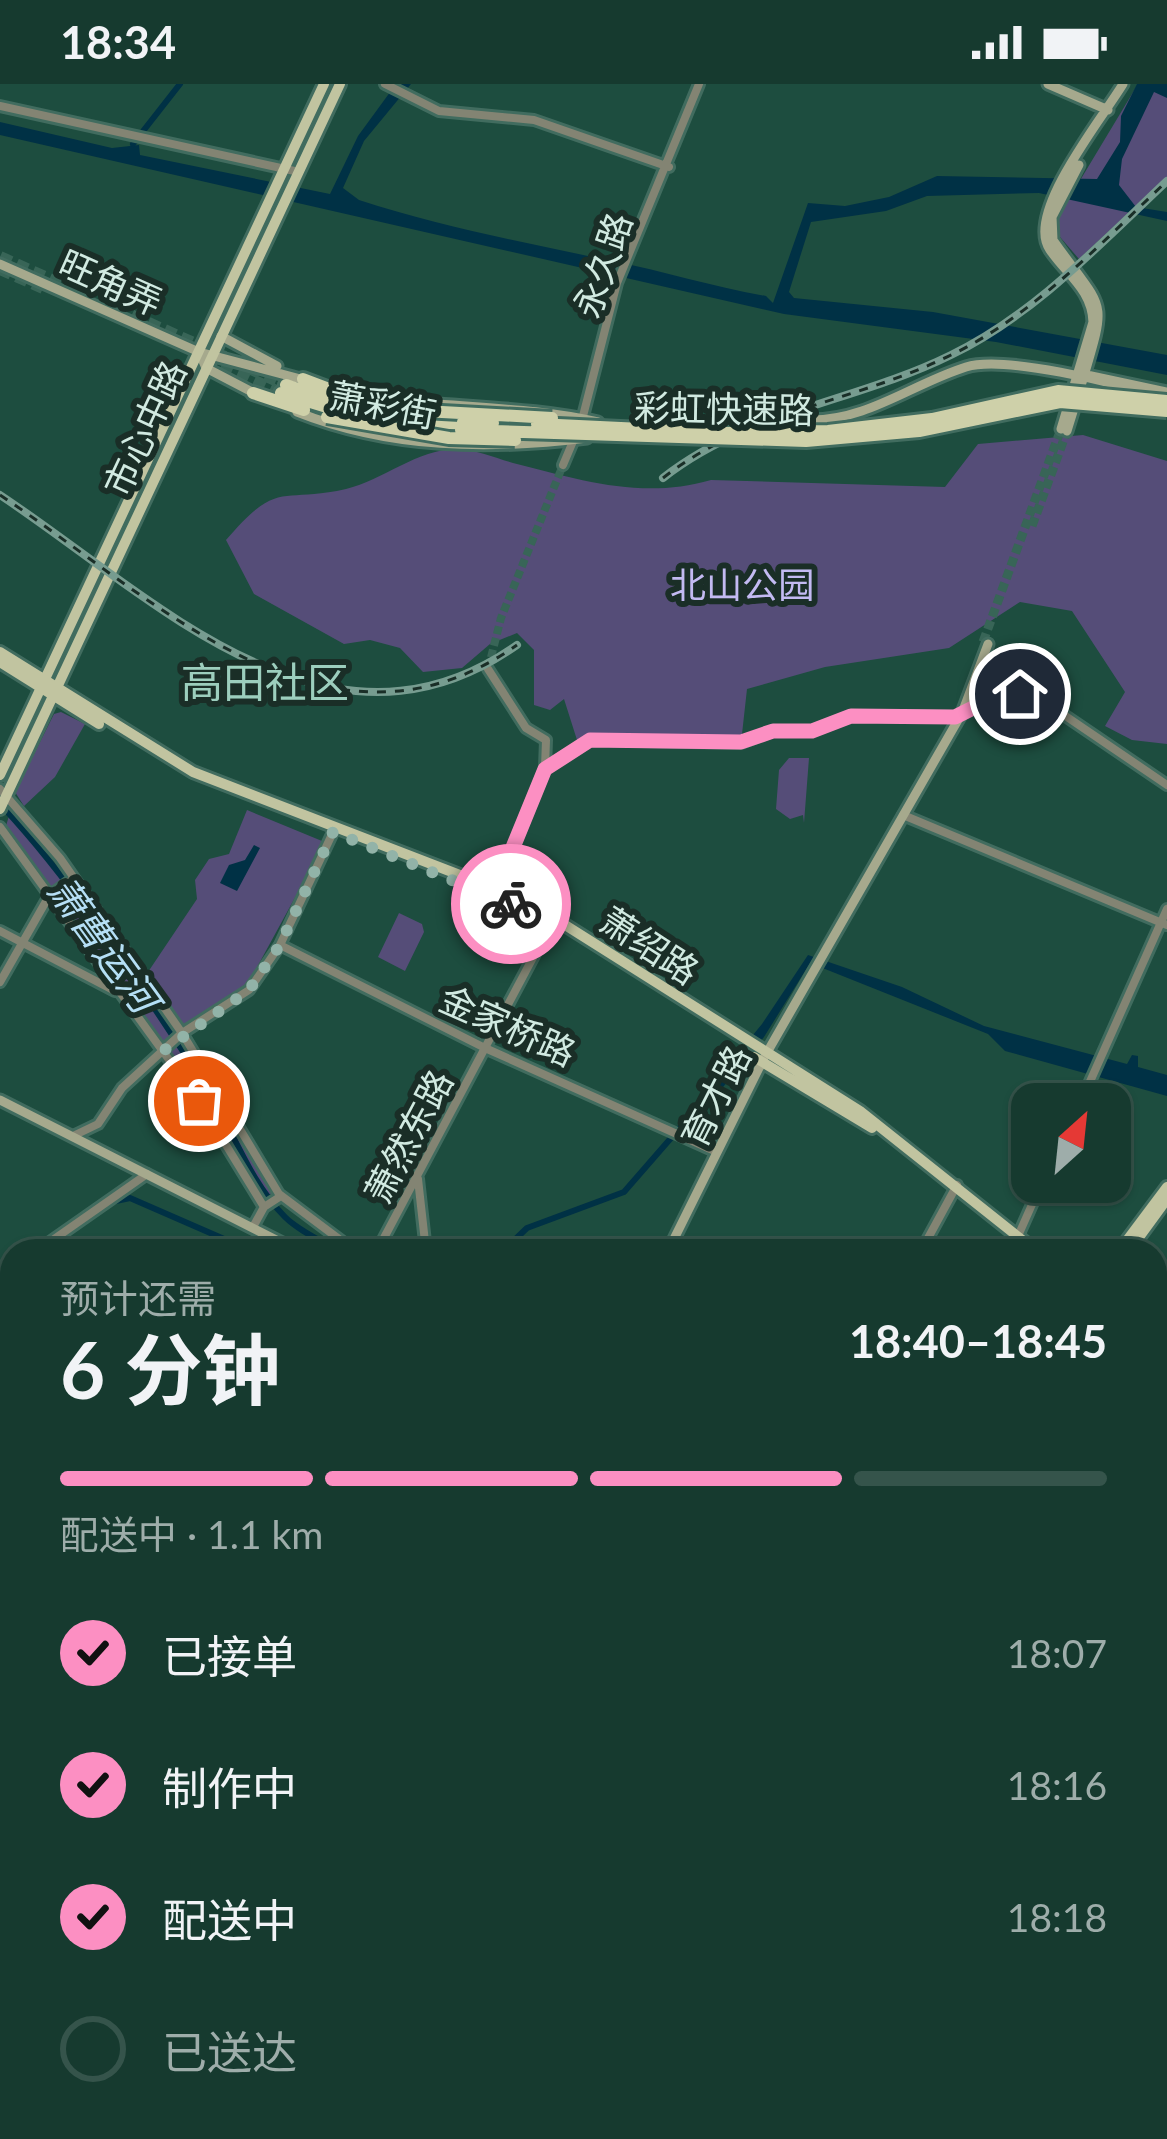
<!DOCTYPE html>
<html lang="zh">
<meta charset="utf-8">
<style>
body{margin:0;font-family:Lato,"Noto Sans SC",sans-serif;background:#23453b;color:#f1f3f6;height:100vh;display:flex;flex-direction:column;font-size:45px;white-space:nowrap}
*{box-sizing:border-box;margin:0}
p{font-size:39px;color:#9eadaa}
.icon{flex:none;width:66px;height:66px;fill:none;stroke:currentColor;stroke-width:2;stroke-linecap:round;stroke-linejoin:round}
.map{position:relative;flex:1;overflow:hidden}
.panel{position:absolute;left:0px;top:1155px;width:1167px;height:900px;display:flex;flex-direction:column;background:#163a2f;border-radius:36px 36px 0 0;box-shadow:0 3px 9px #0004,0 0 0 3px #35544b}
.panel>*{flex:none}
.needle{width:78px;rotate:27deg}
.controls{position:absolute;left:1011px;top:999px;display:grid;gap:24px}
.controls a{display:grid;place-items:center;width:120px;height:120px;border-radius:24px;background:#163a2f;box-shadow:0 3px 9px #0004,0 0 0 3px #35544b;font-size:60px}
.pin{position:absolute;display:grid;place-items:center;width:102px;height:102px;color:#fff;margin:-51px;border:6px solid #fff;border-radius:50%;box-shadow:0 3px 12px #0007}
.courier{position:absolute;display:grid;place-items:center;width:120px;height:120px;margin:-60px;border:9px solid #fc8fc2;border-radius:50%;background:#fff;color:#222;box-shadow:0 3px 15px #0007}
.headline em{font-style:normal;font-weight:700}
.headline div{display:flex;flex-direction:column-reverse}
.headline{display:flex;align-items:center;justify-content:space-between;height:204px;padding:0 60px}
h1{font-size:78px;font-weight:700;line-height:90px}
.bar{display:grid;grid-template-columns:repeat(4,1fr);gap:18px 12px;align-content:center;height:144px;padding:0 60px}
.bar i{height:15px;border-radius:9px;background:#35544b}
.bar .selected{background:#fc8fc2}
.bar p{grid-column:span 4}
ol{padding:0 60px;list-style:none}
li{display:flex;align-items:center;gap:36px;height:132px}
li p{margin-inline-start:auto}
li .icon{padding:12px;border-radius:50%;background:#fc8fc2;color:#111;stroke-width:4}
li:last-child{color:#9eadaa}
li i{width:66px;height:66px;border:6px solid #35544b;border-radius:50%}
.status{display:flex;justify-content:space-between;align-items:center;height:84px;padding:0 60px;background:#163a2f;direction:ltr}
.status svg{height:33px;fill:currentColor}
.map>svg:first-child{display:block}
.green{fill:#554d78}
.water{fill:#003145}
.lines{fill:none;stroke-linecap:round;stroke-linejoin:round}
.canal{stroke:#003145;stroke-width:6}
.river{stroke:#003145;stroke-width:9}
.tertiary-tunnel{stroke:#386557;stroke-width:8;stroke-dasharray:8 4;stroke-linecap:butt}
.secondary-tunnel{stroke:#386557;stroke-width:9;stroke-dasharray:9 4.5;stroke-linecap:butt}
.trunk-tunnel{stroke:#386557;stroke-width:12;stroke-dasharray:12 6;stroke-linecap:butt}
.tertiary-casing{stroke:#416c5f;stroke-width:14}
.secondary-casing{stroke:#416c5f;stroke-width:15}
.primary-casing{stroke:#416c5f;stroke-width:16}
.trunk-casing{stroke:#416c5f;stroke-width:18}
.tertiary{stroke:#838473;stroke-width:8}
.secondary{stroke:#a6a98d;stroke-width:9}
.primary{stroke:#c1c4a0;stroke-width:10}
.trunk{stroke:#ced0a9;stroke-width:12}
.rail-casing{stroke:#779c90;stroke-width:8}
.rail{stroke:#1a2e27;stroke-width:3;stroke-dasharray:9;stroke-linecap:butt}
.trunk-bridge-casing{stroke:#416c5f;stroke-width:18;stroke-linecap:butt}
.trunk-bridge{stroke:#ced0a9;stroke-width:12}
.done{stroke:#92b3a8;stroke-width:12;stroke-dasharray:0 21.6}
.route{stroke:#fc8fc2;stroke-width:15}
.labels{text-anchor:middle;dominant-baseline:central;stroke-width:12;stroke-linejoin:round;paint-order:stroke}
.street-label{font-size:36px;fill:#d1eae1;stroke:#1a2e27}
.park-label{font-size:36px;fill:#c3baf2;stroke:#1a2e27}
.water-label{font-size:39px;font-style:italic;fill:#b5dff5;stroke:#1a2e27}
.quarter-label{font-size:42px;fill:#9ccebd;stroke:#1a2e27}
</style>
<div class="status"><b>18:34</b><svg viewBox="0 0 49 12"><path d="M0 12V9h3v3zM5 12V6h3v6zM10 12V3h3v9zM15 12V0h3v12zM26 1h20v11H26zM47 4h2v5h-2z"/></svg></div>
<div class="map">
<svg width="1167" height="2055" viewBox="0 0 1167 2055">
<rect width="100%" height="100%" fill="#1d4d3f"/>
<path class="green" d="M1138 0H1167V93L1079 175 1060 153 1058 133Z
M1083 351 1167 377V660L1132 656 1105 642 1125 608 1072 527 1020 518 949 564 825 583 747 605 741 659 577 656 564 615 550 626 534 621V566L517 549 490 560 462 584 423 588 400 564 370 556 344 560 254 510 226 456C279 394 280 420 346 405 384 396 418 364 459 365 476 366 496 374 513 379 581 396 642 416 711 396L945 403 978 360Z
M61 628 85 640 55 693 24 722 15 708 54 630Z
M789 674H809L804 739 803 731 790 735 776 725 779 686Z
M11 725 171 941 272 1109 264 1114 210 1023 6 742Z
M247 726 322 757V764L249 898 184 943 146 891 197 815 195 796 209 775 229 770Z
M399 829 422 840 424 848 405 887 378 873Z
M0 1722 12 1728V1787L0 1784Z"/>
<path class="water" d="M396 0H411L364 57 343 104 359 116C443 143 526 159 612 177 664 187 713 203 766 212L773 219 808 119 845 122 889 113 937 92 1097 95 1120 58 1121 32 1137 0H1167V14L1154 8 1122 75 1119 101 1136 123 1167 128V137L1039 109 927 112 886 127 811 138 789 208 794 214 933 228 1167 271V291L996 258 784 230 0 51V38L112 64 139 61 140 71 330 110 358 52Z
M254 761 260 764 237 807 220 799 229 781 245 776Z
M808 871 902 903 984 942 1127 980 1132 971 1138 972V983L1167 991V1012L1005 967 988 950 810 879 764 953 710 1019 702 1013 762 940Z
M449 2043H590L615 2055H448Z"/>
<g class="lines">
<path class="canal" d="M133 60 180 0
M2 722C79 805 141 904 203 998 232 1042 247 1095 285 1133 299 1147 322 1157 339 1167
M111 1118 130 1114 231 1158 238 1167
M503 1167 527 1144 624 1108 705 1015
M1155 1435 1167 1438"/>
<path class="river" d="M0 1265 12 1263"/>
<path class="tertiary-tunnel" d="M488 585 501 534 563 381"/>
<path class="secondary-tunnel" d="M726 346 774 326 809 336
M1032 442 1067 347
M983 558 1061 345"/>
<path class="trunk-tunnel" d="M0 173 225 273
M0 185 43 204
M205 274 281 309
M249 284 286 301"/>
<defs>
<path id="tertiary" d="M385 0 439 27 534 36 669 83
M0 22 299 88
M582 336 617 199 699 0
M563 381 574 355
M488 585 526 644 546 656 545 684
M0 705 60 774 182 949 279 1110 355 1167
M903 731 1167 841
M0 743 199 1017 264 1123
M496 805 545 685 590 656 741 659 773 647H812L851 632 955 633 1003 610 1042 616 1167 701
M0 847 115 907
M280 861 485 964 717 1068
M0 898 49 812 73 795
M1080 1020 1167 825
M73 1052 98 1040 122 1004 182 949 249 906 280 861 335 744
M418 1095 426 1167
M253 1143 264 1123 281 1112
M1018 1152 1042 1098
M37 1167 147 1090
M377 1167 554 834
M921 1167 957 1101
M0 1253 12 1252
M0 1339 12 1304
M1155 1427 1167 1430"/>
<path id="secondary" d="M1048 0 1108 26
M1079 81 1052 133 1053 156C1106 231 1108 210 1081 302
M0 180 199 268 308 297
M221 252 277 282
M199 268 206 284 254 309
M1082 290 1167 308
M347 307C430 326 515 319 598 338
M297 328C390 365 490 366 587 354
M809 336C867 337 912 300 966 283 1004 271 1116 299 1156 312
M1061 345 1093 238C1092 206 1067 191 1050 166 1024 130 1102 35 1123 0
M1067 347 1076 318
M0 1016 298 1167
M668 1167 765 972 962 629 988 560
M0 1365 12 1371
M1155 1589 1167 1595
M0 1712 12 1719
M1155 1942 1167 1948
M1155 2014 1167 2001
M1155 2040 1167 2027
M238 2055 243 2043
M1142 2055 1152 2043"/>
<path id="primary" d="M0 568 193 688 496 805 554 834 860 1027 1036 1167
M0 578 99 640
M0 691 324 0
M0 725 340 0
M754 973 872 1044
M1119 1167 1167 1103
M1129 1167 1167 1115
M1155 1261 1167 1270
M671 2055 677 2043
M682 2055 688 2043"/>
<path id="trunk" d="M303 295 361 317
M286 301 337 319
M253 309 304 326
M281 309 366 335
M357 324 463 338
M404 341 461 346
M1155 2030 1167 2019
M1123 2055 1133 2043"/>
</defs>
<use href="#tertiary" class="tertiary-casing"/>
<use href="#secondary" class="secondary-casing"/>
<use href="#primary" class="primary-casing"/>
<use href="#trunk" class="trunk-casing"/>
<use href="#tertiary" class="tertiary"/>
<use href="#secondary" class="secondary"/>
<use href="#primary" class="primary"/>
<use href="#trunk" class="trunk"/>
<defs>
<path id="rail" d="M663 394C748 327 856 318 951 271 1034 231 1101 159 1167 97
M0 411C154 513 328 694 517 561"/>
</defs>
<use href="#rail" class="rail-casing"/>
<use href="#rail" class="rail"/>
<defs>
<path id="trunk-bridge" d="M361 317 424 327 552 334
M327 333 449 354 515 356
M463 338 493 339
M537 340 725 349 828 347 932 335 1058 307 1167 317
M461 346 806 357 919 347 1060 318 1167 327"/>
</defs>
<use href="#trunk-bridge" class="trunk-bridge-casing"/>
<use href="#trunk-bridge" class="trunk-bridge"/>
</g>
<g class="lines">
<path class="done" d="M199 1017 163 967 249 906 280 861 333 748 511 820"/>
<path class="route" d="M511 820 550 839 554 834 496 805 545 685 590 656 741 658 773 647H812L851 632 955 633 995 613 1020 610"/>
</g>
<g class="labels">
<g class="street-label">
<text transform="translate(602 181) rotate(-71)">永久路</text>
<text transform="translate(111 198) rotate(24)">旺角弄</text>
<text transform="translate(383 320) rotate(11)">萧彩街</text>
<text transform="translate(724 324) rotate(1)">彩虹快速路</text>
<text transform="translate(144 344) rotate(-65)">市心中路</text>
<text transform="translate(650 861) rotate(33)">萧绍路</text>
<text transform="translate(508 941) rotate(24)">金家桥路</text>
<text transform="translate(715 1012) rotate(-63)">育才路</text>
<text transform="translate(408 1052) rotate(-62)">萧然东路</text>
</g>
<g class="park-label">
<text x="742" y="500">北山公园</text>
</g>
<g class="water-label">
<text transform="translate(104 860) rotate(54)">萧曹运河</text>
</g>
<g class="quarter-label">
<text x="265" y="598">高田社区</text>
</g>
</g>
</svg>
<div class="controls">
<a><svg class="needle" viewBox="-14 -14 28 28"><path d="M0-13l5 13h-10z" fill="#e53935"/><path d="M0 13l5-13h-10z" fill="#9eadaa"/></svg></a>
</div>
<div class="pin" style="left:199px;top:1017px;background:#ea580c"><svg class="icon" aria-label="bag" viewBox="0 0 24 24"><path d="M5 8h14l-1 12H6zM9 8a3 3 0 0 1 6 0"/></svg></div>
<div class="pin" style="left:1020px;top:610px;background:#1f2937"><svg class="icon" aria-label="home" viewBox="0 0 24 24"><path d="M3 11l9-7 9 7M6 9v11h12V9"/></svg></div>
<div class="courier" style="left:511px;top:820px"><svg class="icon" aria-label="bike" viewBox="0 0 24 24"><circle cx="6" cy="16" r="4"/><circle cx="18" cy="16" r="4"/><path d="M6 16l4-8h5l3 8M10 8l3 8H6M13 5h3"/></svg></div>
<section class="panel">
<div class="headline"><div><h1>6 分钟</h1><p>预计还需</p></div><em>18:40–18:45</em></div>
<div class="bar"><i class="selected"></i><i class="selected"></i><i class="selected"></i><i></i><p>配送中 · 1.1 km</p></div>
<ol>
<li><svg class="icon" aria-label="check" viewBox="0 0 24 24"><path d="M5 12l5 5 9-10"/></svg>已接单<p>18:07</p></li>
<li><svg class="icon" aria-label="check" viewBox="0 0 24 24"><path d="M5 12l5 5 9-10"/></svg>制作中<p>18:16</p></li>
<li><svg class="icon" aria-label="check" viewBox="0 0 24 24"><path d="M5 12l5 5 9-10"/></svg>配送中<p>18:18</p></li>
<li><i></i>已送达</li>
</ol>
</section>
</div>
